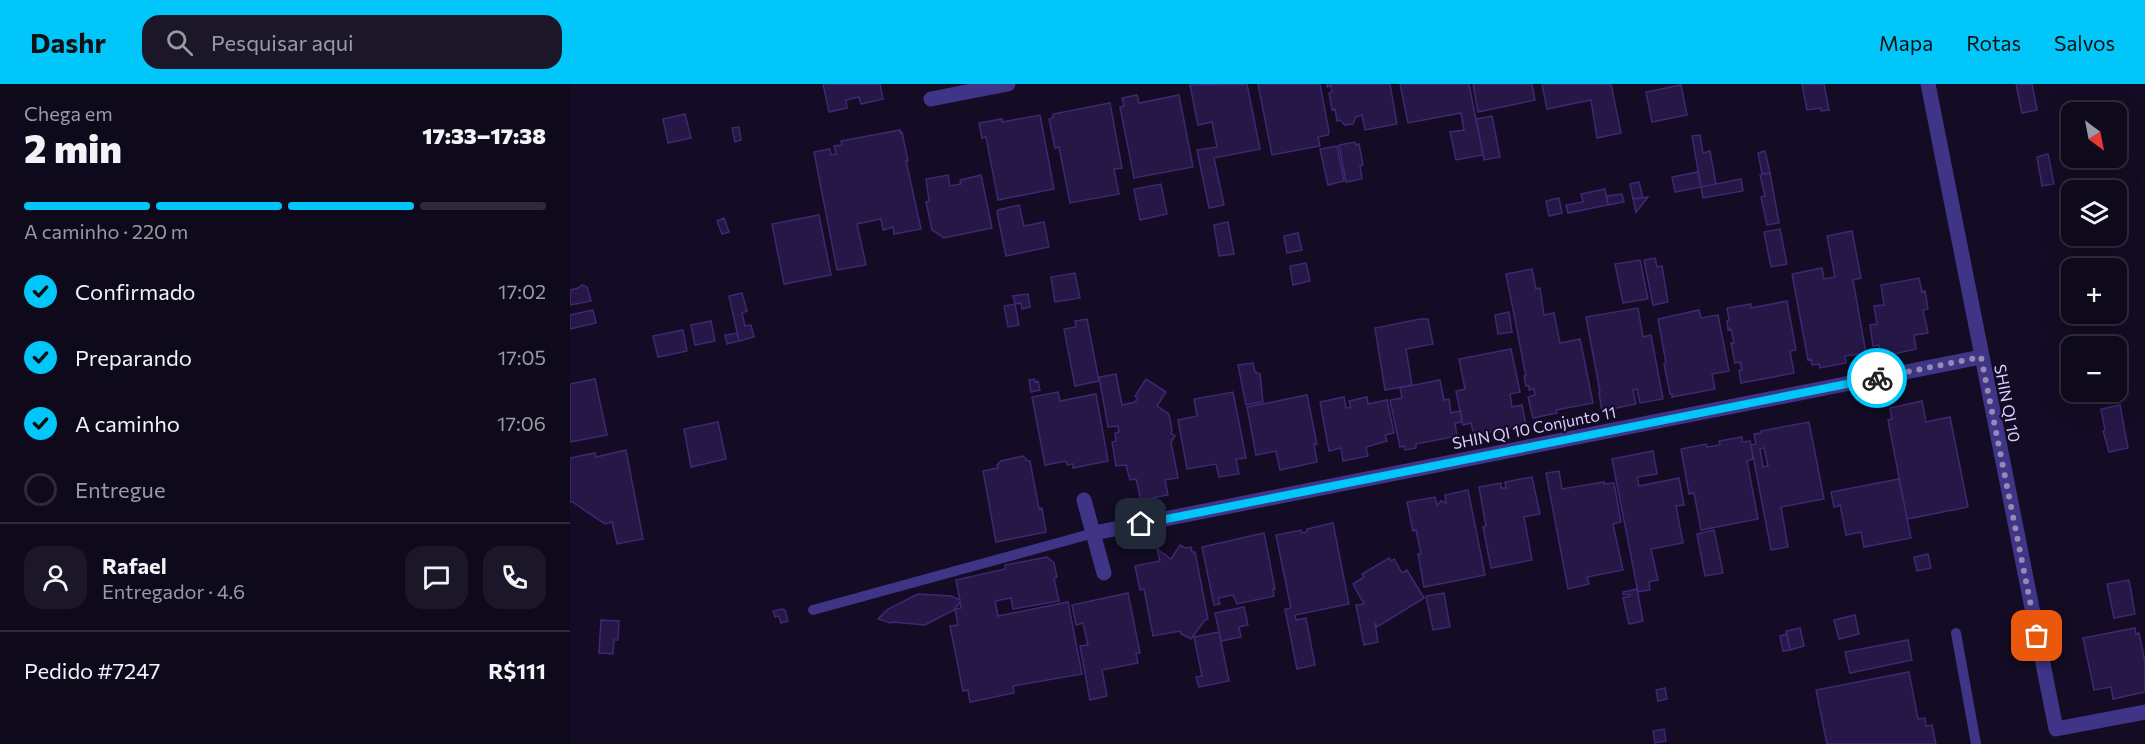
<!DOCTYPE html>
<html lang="pt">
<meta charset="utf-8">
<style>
body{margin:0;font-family:Commissioner,sans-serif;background:#1c1728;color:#f1f3f6;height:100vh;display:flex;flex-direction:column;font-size:22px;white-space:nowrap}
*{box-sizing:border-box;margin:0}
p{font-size:20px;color:#9b9aa3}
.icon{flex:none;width:33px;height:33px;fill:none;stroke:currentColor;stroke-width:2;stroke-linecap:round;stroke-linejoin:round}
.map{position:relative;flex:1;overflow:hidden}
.details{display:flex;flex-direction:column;background:#0e091b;width:570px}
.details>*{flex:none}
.needle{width:39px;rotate:148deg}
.buttons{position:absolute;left:1491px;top:18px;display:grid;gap:12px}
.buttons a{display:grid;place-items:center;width:66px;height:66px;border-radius:12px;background:#0e091b;box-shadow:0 6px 24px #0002,0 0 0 2px #2e2a3a;font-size:30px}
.pin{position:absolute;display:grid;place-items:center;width:51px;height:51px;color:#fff;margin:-26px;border-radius:12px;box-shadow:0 3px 9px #0006}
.courier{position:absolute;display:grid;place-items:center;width:60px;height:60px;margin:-30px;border:4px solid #00c6fa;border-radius:50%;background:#fff;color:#222;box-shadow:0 2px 8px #0007}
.overview em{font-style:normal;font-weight:800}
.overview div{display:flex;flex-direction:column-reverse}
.overview{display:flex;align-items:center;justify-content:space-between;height:102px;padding:0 24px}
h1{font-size:39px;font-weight:800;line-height:45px}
.bar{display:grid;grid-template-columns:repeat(4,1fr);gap:9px 6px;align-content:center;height:72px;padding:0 24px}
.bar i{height:8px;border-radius:4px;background:#2e2a3a}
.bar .on{background:#00c6fa}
.bar p{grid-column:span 4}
.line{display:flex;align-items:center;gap:15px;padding:0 24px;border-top:2px solid #2e2a3a}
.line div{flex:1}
.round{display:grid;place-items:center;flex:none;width:63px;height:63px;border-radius:18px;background:#1c1728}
ol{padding:0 24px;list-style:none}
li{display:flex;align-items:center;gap:18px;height:66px}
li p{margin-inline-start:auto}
li .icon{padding:6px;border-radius:50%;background:#00c6fa;color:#111;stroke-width:4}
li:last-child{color:#9b9aa3}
li i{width:33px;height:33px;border:3px solid #2e2a3a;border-radius:50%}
header{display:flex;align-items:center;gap:36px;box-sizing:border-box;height:84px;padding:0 30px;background:#00c6fa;color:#111}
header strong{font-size:28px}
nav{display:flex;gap:33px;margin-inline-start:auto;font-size:21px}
.search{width:420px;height:54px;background:#1c1728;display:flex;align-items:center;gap:15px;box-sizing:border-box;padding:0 21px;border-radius:18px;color:#9b9aa3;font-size:22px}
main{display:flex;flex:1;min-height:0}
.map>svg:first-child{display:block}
.building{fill:#261746;stroke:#3f2774;stroke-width:1.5;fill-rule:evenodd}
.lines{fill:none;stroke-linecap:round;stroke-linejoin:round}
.service{stroke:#403486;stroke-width:10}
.minor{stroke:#403486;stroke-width:15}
.done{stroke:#948bb2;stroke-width:6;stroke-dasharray:0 10.8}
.route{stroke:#00c6fa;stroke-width:8}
.labels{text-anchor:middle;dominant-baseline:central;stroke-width:4.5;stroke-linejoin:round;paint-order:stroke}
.street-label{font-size:16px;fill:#dacfff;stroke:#130c24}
</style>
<header>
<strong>Dashr</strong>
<div class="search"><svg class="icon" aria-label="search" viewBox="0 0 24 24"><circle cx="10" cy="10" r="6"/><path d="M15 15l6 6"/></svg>Pesquisar aqui</div>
<nav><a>Mapa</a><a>Rotas</a><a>Salvos</a></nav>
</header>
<main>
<section class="details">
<div class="overview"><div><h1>2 min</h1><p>Chega em</p></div><em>17:33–17:38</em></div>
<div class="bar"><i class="on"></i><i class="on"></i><i class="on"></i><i></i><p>A caminho · 220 m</p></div>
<ol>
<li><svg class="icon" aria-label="check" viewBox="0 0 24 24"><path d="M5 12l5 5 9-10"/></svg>Confirmado<p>17:02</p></li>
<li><svg class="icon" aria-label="check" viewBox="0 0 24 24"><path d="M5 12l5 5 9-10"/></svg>Preparando<p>17:05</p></li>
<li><svg class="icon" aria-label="check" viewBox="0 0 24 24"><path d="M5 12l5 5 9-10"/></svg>A caminho<p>17:06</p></li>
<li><i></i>Entregue</li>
</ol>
<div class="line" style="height:108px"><a class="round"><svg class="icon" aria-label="person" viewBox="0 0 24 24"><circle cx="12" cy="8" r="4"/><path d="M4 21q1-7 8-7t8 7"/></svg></a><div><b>Rafael</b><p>Entregador · 4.6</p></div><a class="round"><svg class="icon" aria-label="chat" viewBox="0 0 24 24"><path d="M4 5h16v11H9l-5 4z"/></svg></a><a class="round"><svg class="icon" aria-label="phone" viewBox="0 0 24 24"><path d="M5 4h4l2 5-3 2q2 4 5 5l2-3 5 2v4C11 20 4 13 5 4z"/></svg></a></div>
<div class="line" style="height:78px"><div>Pedido #7247</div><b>R$111</b></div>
</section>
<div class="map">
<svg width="1575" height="660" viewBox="0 0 1575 660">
<rect width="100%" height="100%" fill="#130c24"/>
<path class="building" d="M253 0H310L313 15 291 20 289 13 276 16 277 24 259 28Z
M677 0 690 65 644 74 654 121 639 124 627 66 647 63 642 38 628 41 620 1Z
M688 0H750L759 48 758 51 748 53 750 62 702 71Z
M757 0H820L827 40 795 46 792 31 786 33 783 40 775 41 770 36 767 37 765 25 762 26 759 9 762 8 761 2 757 3Z
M830 0H899L913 71 886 76 880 48 894 46 891 29 838 39Z
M903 0H962L965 16 908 28Z
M972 0H1041L1051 49 1027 54 1021 16 977 25Z
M1232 0H1254L1259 26 1251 27V24L1237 26Z
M1446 0H1462L1467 26 1452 29Z
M1111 1 1117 31 1082 38 1076 8Z
M567 11 569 19 609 11 623 83 564 94 550 23 554 22 552 14Z
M540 19 552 84 544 85 549 110 500 119 489 63 485 64 479 35 483 34V30Z
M115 30 121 54 98 59 93 35Z
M470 31 484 105 428 116 416 53 412 54 409 39 432 35V38Z
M922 32 930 73 914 76 906 35Z
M169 43 171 56 165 58 162 44Z
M330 46V49L332 48 338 77H336L351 145 324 150 323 143 313 146 311 135 287 140 296 181 267 186 244 68 260 65 261 71 266 70 264 62 272 61 271 57Z
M1130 51 1133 69 1140 67 1146 100 1131 103 1122 52Z
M785 58 786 61 789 60 793 81 790 82 792 95 776 98 769 61Z
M767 62 774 97 758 101 750 65Z
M1195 67 1200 89 1192 90 1188 69Z
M1478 70 1484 100 1472 102 1467 73Z
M1128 88 1131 103 1105 108 1102 93Z
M1200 89 1209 139 1197 141 1191 113 1195 112 1190 91Z
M378 91 380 102 391 100 390 96 411 91 422 144 374 154 362 146 356 118 359 117 356 95Z
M1171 95 1173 107 1133 114 1131 103Z
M1069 98 1073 114 1063 115 1060 100Z
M591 100 597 130 570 136 564 105Z
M1035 105 1038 121 998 129 996 121 1013 118 1011 110Z
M1052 110 1054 118 1038 121 1037 112Z
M1078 113 1066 128 1063 115Z
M989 114 992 129 979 132 976 117Z
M449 121 454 142 474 138 479 163 436 172 427 128 428 126Z
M249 131 261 191 214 200 202 140Z
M154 134 159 148 152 150 147 137Z
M658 138 664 170 649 172 644 141Z
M1210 145 1217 180 1201 183 1194 148Z
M1282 147 1291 194 1283 196 1296 269 1275 272 1276 279 1250 284 1249 280 1242 281 1241 275 1238 276 1222 190 1252 184 1254 195 1265 193 1257 152Z
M728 149 732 166 717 169 714 152Z
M1085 174 1087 183 1092 182 1098 218 1083 221 1074 176Z
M1070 176 1078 215 1053 219 1045 180Z
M736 179 740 197 723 201 720 182Z
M962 185 966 205 970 204 974 231 984 229 990 259 1010 255 1023 319 986 326 987 329 963 334 958 313 965 311 964 305 959 306V302H956L954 292H956L936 190Z
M505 189 510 214 485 218 481 193Z
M1349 194 1352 208 1355 207 1358 225 1353 226 1358 249 1344 251 1346 265 1311 273 1309 261 1303 262 1300 241 1307 240 1304 222 1314 221 1311 201Z
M12 201 17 203 21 217 0 221V206L8 204Z
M172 209 177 227 172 229 175 242 181 241 184 253 169 257 159 212Z
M458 210 460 223 452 225 451 219 445 220 443 212Z
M1217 217 1226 266 1220 267 1224 289 1171 299 1169 286H1172L1170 278 1165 279 1161 259H1164L1161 245 1158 246 1157 237 1159 236 1157 224 1181 220V224Z
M445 220 449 241 438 243 434 222Z
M1068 224 1073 253 1081 251 1093 315 1070 319 1067 305 1063 306 1066 320 1032 327 1029 308H1030L1016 233Z
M23 226 26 239 0 245V231Z
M1129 226 1131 234 1148 231 1159 287 1142 290 1145 305 1102 313V310H1100L1094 280 1096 279 1088 235Z
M939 228 942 248 928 250 925 231Z
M517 235 529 297 505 302 494 245 506 243 505 237Z
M850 235H858L863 260 836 265 842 301 815 306 805 244Z
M141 237 145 257 125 261 121 241Z
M113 246 117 267 88 273 83 252Z
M167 249 169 257 157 260 155 251Z
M941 265 950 308 940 310 942 323 952 321 956 341 904 351 901 339 893 341 886 307 895 305 889 275Z
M683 279 685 288 690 290 693 318 676 321 668 281Z
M546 290 552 321 565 318 568 314 565 312 576 295 596 308 587 322 599 330 602 346 601 349 605 352 601 358 608 394 595 396 598 411 571 416 566 395 560 396 556 381 546 382 542 358 546 357 545 349 549 348 548 342 538 343 529 293Z
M25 295 37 351 0 358V300Z
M464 295 465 298 468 297 470 306 461 308 459 296Z
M870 296 874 316 879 315 881 329 890 327 892 338 885 339 887 352 846 360V364L835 366 834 362 830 363 820 316 832 314 830 304Z
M488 308 490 317 526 310 538 377 503 384V380L497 381 496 377 475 381 462 313Z
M663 308 676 374 666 375 669 390 649 393 646 380 617 385 608 336 627 332 624 315Z
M737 311 747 360H744L747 378 710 386 706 367 686 371 677 323Z
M774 313 776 324 781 323 779 317 797 313 798 320 817 316 824 349 815 351 817 357 796 363 798 372 773 377 771 364 759 367 750 318Z
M1352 317 1356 338 1380 333 1398 423 1337 435 1318 336 1322 335 1320 324Z
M1550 321 1558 364 1539 368 1533 347 1535 346 1531 325Z
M148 338 156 375 121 383 114 345Z
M1239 338 1254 415 1211 423 1218 463 1201 466 1181 361 1186 360 1184 350 1191 349V347ZM1194 364 1198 382 1193 383 1190 365Z
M1172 353V358L1180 357 1181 361 1183 375 1177 377 1188 435 1131 446 1124 409 1119 410 1111 365 1136 360 1137 363 1150 361 1149 357Z
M56 366 73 455 47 460 42 438 35 440 1 417 0 419V374L25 369 26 373Z
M1083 367 1087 390 1067 393 1069 402 1109 394 1114 421 1106 422 1113 459 1081 465 1088 496 1079 498 1080 506 1068 508 1042 375Z
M453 372 458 377H460L469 425 472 424 476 448 426 458 413 387 428 384 427 381 431 377Z
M989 387 992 405 1034 398V400L1044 399 1051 438 1043 440 1053 486 1017 493 1019 500 998 505 976 389Z
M962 393 970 430 954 433 962 476 921 484 913 443 916 442 909 403 931 399V404H936L935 398Z
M1329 395 1341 454 1294 463 1291 448 1276 451 1270 421 1264 423 1261 408Z
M898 406 915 491 854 503 848 470H851L846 446 843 447 837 418 865 413 867 421 871 417 876 419 875 411Z
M763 439 779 520 725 531 726 536 736 534 745 581 727 585 715 525 721 524 706 451 731 446 732 449 737 448V445Z
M1144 446 1153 489 1135 492 1127 450Z
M694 449 705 505H703L704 512 667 520 663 511 648 514 650 520 644 521 632 463Z
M610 461 615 464 621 463 622 468H625L638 535 635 536 621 555 611 550 610 547 583 552 574 505 570 506 565 482 590 477 587 465 601 475Z
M1358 470 1361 484 1347 487 1344 473Z
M477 473 484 479 487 493 484 494 489 517 443 525 441 514 425 517 428 532 498 518 512 590 443 602 444 609 400 618 398 606 393 607 380 542 388 541 385 525 391 524 390 518 384 526 355 541 323 538 321 539 308 535 318 525 348 510 381 512 390 516 386 496 435 485V481Z
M819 474 821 477 824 475 832 489 837 486 854 514 807 543 805 539 808 558 794 561 786 521 794 520 783 500 794 493 792 490Z
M1559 496 1565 530 1544 534 1537 500Z
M1067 505 1073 537 1059 540 1053 514 1060 512V510L1053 511V508Z
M558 509 570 569H566L568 579 532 586 537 612 520 616 510 562 518 561 513 539 506 541 502 521Z
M874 509 880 543 863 546 856 512Z
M674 523 678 541 669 543 671 553 651 557 645 529Z
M212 525 215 526 218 537 211 539 209 532 205 533 203 527Z
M1285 531 1289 550 1269 555 1264 536Z
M31 536 49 537 48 556H44L43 570 29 569Z
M1230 544 1234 562 1220 566 1216 547Z
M1565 544 1566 550 1569 549 1575 578V608L1543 615 1541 603 1524 606 1513 554Z
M649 548 659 597 629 603 626 593 632 592 624 553Z
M1217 550 1220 566 1213 567 1210 552Z
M1338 556 1342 576 1280 589 1275 568Z
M1339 588 1348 635 1355 634 1356 642 1362 641 1366 660H1257L1246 606Z
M1095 604 1097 615 1088 617 1086 606Z
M1094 645 1096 657 1085 659 1083 647Z"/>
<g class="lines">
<path class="service" d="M243 526 524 449
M1386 549 1406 660"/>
<path class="minor" d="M1358 0 1486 645 1575 628
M361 15 438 0
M514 416 534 489
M524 449 1411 273"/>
</g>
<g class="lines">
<path class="done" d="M1307 294 1411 273 1467 552"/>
<path class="route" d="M571 440 1307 294"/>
</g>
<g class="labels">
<g class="street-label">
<text transform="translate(1438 319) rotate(79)">SHIN QI 10</text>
<text transform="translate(964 343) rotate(-11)">SHIN QI 10 Conjunto 11</text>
</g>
</g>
</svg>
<div class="buttons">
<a><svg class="needle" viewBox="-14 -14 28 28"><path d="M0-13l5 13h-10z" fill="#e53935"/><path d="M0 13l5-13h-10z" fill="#9b9aa3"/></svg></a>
<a><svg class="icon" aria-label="layers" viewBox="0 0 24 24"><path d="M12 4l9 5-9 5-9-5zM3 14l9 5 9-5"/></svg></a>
<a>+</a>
<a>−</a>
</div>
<div class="pin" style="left:1467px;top:552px;background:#ea580c"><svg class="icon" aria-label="bag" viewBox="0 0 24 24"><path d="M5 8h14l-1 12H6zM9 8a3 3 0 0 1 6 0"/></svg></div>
<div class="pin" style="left:571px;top:440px;background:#1f2937"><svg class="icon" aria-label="home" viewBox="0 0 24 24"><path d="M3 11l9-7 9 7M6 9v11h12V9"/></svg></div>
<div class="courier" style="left:1307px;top:294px"><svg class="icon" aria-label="bike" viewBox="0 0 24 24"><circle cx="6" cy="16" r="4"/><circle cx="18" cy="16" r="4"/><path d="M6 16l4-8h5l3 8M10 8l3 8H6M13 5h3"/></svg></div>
</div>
</main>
